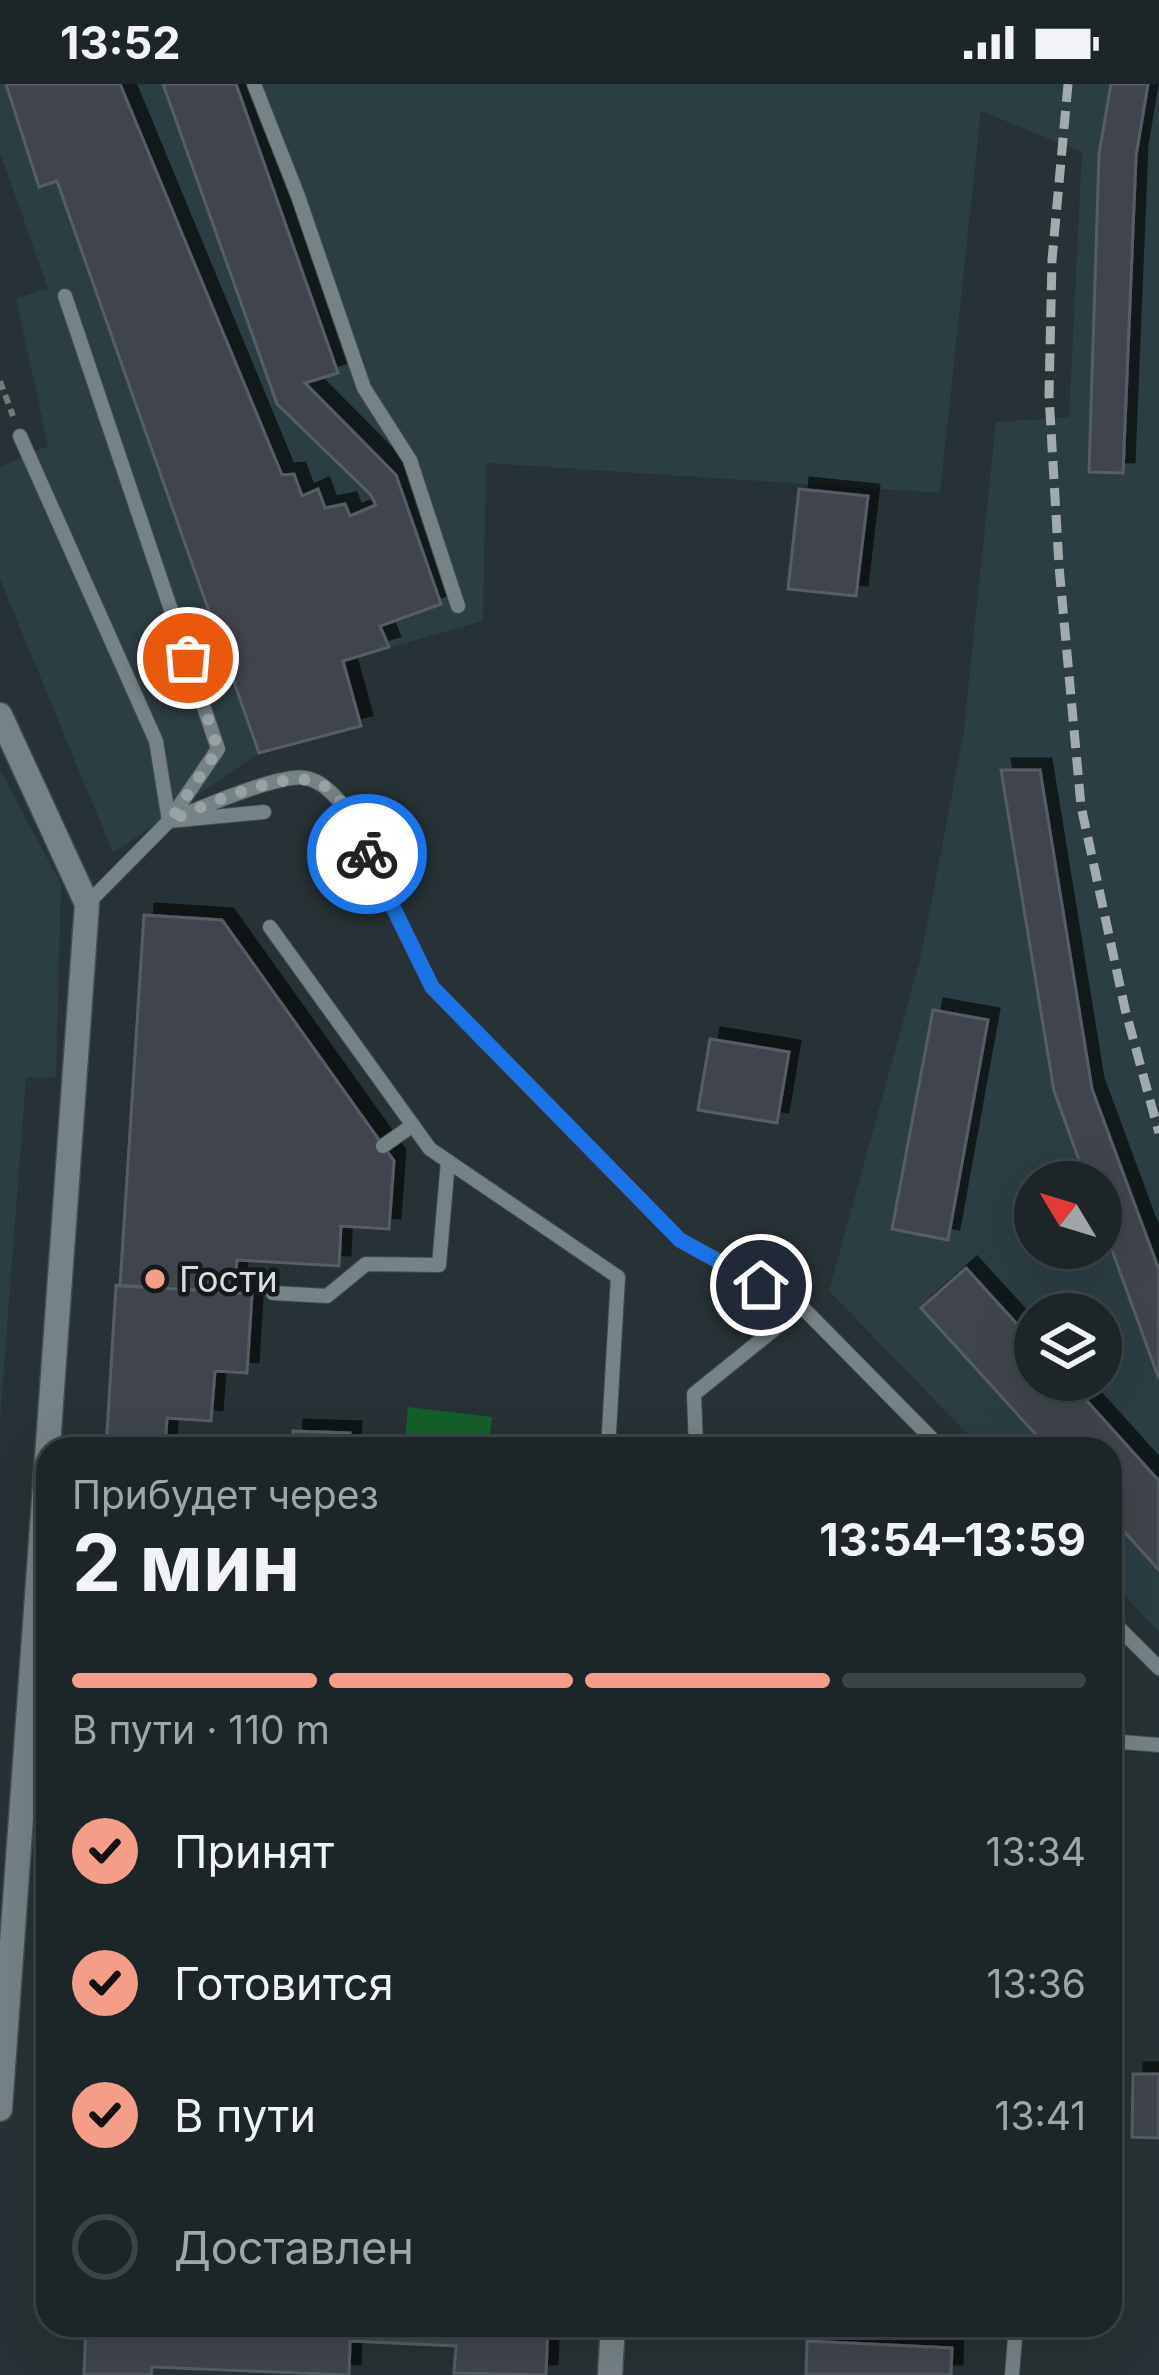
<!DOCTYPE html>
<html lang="ru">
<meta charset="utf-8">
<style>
body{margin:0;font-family:Inter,sans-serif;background:#252e30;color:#f1f3f6;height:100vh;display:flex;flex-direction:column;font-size:45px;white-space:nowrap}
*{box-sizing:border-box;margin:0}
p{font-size:39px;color:#a0a5a8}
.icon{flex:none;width:66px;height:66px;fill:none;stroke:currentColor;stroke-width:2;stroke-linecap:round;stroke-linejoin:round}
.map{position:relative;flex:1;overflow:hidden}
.drawer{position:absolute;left:36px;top:1353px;width:1086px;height:900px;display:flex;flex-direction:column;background:#1c2628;border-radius:36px;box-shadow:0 12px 48px #0002,0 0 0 3px #3a4345}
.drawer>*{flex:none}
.needle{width:78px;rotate:308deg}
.tools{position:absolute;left:1014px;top:1077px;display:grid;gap:24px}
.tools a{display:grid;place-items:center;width:108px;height:108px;border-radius:50%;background:#1c2628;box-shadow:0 12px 48px #0002,0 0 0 3px #3a4345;font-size:60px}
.pin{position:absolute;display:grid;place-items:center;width:102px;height:102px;color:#fff;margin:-51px;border:6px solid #fff;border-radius:50%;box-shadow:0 3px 12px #0007}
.courier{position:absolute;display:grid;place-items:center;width:120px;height:120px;margin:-60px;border:9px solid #1a73e8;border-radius:50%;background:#fff;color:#222;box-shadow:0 3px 15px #0007}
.headline em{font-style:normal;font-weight:700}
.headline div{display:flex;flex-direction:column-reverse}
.headline{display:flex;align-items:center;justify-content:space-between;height:204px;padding:0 36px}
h1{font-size:78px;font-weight:700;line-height:90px}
.bar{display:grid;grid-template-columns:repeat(4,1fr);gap:18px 12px;align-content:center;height:144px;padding:0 36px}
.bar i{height:15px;border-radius:9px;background:#3a4345}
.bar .on{background:#f49e8a}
.bar p{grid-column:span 4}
ol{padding:0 36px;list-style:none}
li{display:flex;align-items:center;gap:36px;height:132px}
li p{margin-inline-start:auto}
li .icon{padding:12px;border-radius:50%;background:#f49e8a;color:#111;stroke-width:4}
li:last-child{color:#a0a5a8}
li i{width:66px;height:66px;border:6px solid #3a4345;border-radius:50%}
.status{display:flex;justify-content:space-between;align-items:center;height:84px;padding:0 60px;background:#1c2628;direction:ltr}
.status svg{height:33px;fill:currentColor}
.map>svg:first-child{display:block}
.built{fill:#2b3e44;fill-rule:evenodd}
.green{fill:#155f2b}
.building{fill:#3f454e;stroke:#565d66;stroke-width:3;filter:url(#shadow)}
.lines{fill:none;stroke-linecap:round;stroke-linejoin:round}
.service-casing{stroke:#434d4f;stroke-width:16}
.minor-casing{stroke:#434d4f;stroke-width:27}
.path{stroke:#70797c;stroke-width:6;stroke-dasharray:9 6;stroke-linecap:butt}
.service{stroke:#758286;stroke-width:14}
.minor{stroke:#758286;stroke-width:24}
.rail{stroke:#a1aaac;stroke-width:9;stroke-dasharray:18 9;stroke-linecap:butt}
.done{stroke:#98a1a4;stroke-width:12;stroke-dasharray:0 21.6}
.route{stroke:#1a73e8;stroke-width:15}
.poi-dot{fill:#f49e8a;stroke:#14191a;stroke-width:4.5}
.labels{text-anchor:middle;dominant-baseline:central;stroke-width:9;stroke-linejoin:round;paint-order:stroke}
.poi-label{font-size:36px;fill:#d6dddf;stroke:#14191a;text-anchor:start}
</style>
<div class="status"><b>13:52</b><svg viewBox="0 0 49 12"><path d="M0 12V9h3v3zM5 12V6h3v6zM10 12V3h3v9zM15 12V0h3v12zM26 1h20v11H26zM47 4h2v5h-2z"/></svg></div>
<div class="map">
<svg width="1159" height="2291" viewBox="0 0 1159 2291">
<defs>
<filter id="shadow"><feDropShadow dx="11" dy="-11" stdDeviation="0" flood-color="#0009"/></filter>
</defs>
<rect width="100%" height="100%" fill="#263235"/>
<path class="built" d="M0 0H1159V1548L1110 1496V1365H982L829 1207 921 872 963 653 996 338 1069 333 1082 68 981 27 940 409 486 379 483 537 343 577 361 642 259 669 113 769 0 495V383L48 362 16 214 48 205 0 68ZM1035 1098H1101V1164H1035ZM1035 1230H1101V1296H1035Z
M0 686 61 800 56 993 26 994 0 1336Z"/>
<path class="green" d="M408 1323 492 1333 488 1365H404Z"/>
<path class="building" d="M6 0H120L282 391 294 390 302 412 318 405 325 424 345 420 350 432 376 421 370 410 277 320 163 0H236L338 289 305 299 396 391 441 520 380 542 389 563 343 577 361 642 259 669 57 97 39 103Z
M1111 0H1148L1136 72 1123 389 1089 388 1099 70Z
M799 405 868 412 856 512 788 505Z
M1001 686H1040L1092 1005 1159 1186V1295L1101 1136V1098H1087L1054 1007Z
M144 831 222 836 394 1077 389 1145 341 1142 339 1182 237 1176 234 1208 120 1202Z
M933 926 988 936 948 1156 892 1145Z
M710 955 789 968 777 1039 698 1026Z
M966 1184 1035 1260V1296H1068L1159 1397V1486L1110 1432V1365H1049L921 1224Z
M116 1201 252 1210 247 1289 215 1287 211 1337 167 1334 165 1365H106Z
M293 1347 350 1349 349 1365H292Z
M1133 1990H1159V2054L1132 2053Z
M86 2241H548L546 2291 454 2289 456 2262 350 2257 349 2291 152 2283 151 2291H84Z
M807 2257 952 2264 951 2291H806Z"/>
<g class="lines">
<defs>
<path id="service" d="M254 0 298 112 364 304 410 376 458 522
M65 212 218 665 169 737
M20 352 156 657 169 737
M169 737C195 726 280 689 305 694 322 697 332 709 343 721L432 903 680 1156 802 1223 942 1365
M87 820 169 737 264 728
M270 843 430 1065 618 1193 608 1365
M383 1062 413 1041
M273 1209 327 1212 366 1180 439 1181 448 1077
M696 1365 694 1310 802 1223
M1110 1535 1159 1584
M1110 1657 1159 1661
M1012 2291 1016 2241"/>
<path id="minor" d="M0 631 87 820 0 2025
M610 2291 613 2241"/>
</defs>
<use href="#service" class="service-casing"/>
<use href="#minor" class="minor-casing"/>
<path class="path" d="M0 297 13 332"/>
<use href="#service" class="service"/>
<use href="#minor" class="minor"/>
<path class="rail" d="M1068 0 1052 176 1049 311 1059 482 1081 722 1125 925 1159 1049"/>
</g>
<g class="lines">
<path class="done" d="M188 574 218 665 170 737C202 722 290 682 321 700 346 713 355 746 367 770"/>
<path class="route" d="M367 770 432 903 680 1156 761 1201"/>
</g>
<circle class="poi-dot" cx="155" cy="1195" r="12"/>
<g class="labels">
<g class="poi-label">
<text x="179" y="1195">Гости</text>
</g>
</g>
</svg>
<div class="tools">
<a><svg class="needle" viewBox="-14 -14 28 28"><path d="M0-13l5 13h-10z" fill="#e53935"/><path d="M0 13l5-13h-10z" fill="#a0a5a8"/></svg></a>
<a><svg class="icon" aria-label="layers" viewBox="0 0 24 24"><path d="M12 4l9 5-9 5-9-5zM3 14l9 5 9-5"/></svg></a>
</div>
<div class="pin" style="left:188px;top:574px;background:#ea580c"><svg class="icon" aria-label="bag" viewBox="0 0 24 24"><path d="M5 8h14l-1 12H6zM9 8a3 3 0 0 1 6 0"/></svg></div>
<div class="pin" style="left:761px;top:1201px;background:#1f2937"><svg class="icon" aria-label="home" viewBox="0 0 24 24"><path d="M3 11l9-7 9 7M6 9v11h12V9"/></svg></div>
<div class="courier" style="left:367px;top:770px"><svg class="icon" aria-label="bike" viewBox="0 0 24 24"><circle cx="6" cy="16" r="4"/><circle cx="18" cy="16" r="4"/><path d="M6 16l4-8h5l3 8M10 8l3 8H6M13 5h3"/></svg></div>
<section class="drawer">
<div class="headline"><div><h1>2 мин</h1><p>Прибудет через</p></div><em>13:54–13:59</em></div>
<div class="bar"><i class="on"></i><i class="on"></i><i class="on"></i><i></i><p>В пути · 110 m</p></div>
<ol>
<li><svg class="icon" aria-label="check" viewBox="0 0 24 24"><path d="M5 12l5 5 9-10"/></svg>Принят<p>13:34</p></li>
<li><svg class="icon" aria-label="check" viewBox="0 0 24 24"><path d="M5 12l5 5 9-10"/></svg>Готовится<p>13:36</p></li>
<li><svg class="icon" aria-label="check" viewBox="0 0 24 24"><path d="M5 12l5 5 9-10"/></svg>В пути<p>13:41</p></li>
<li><i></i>Доставлен</li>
</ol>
</section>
</div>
